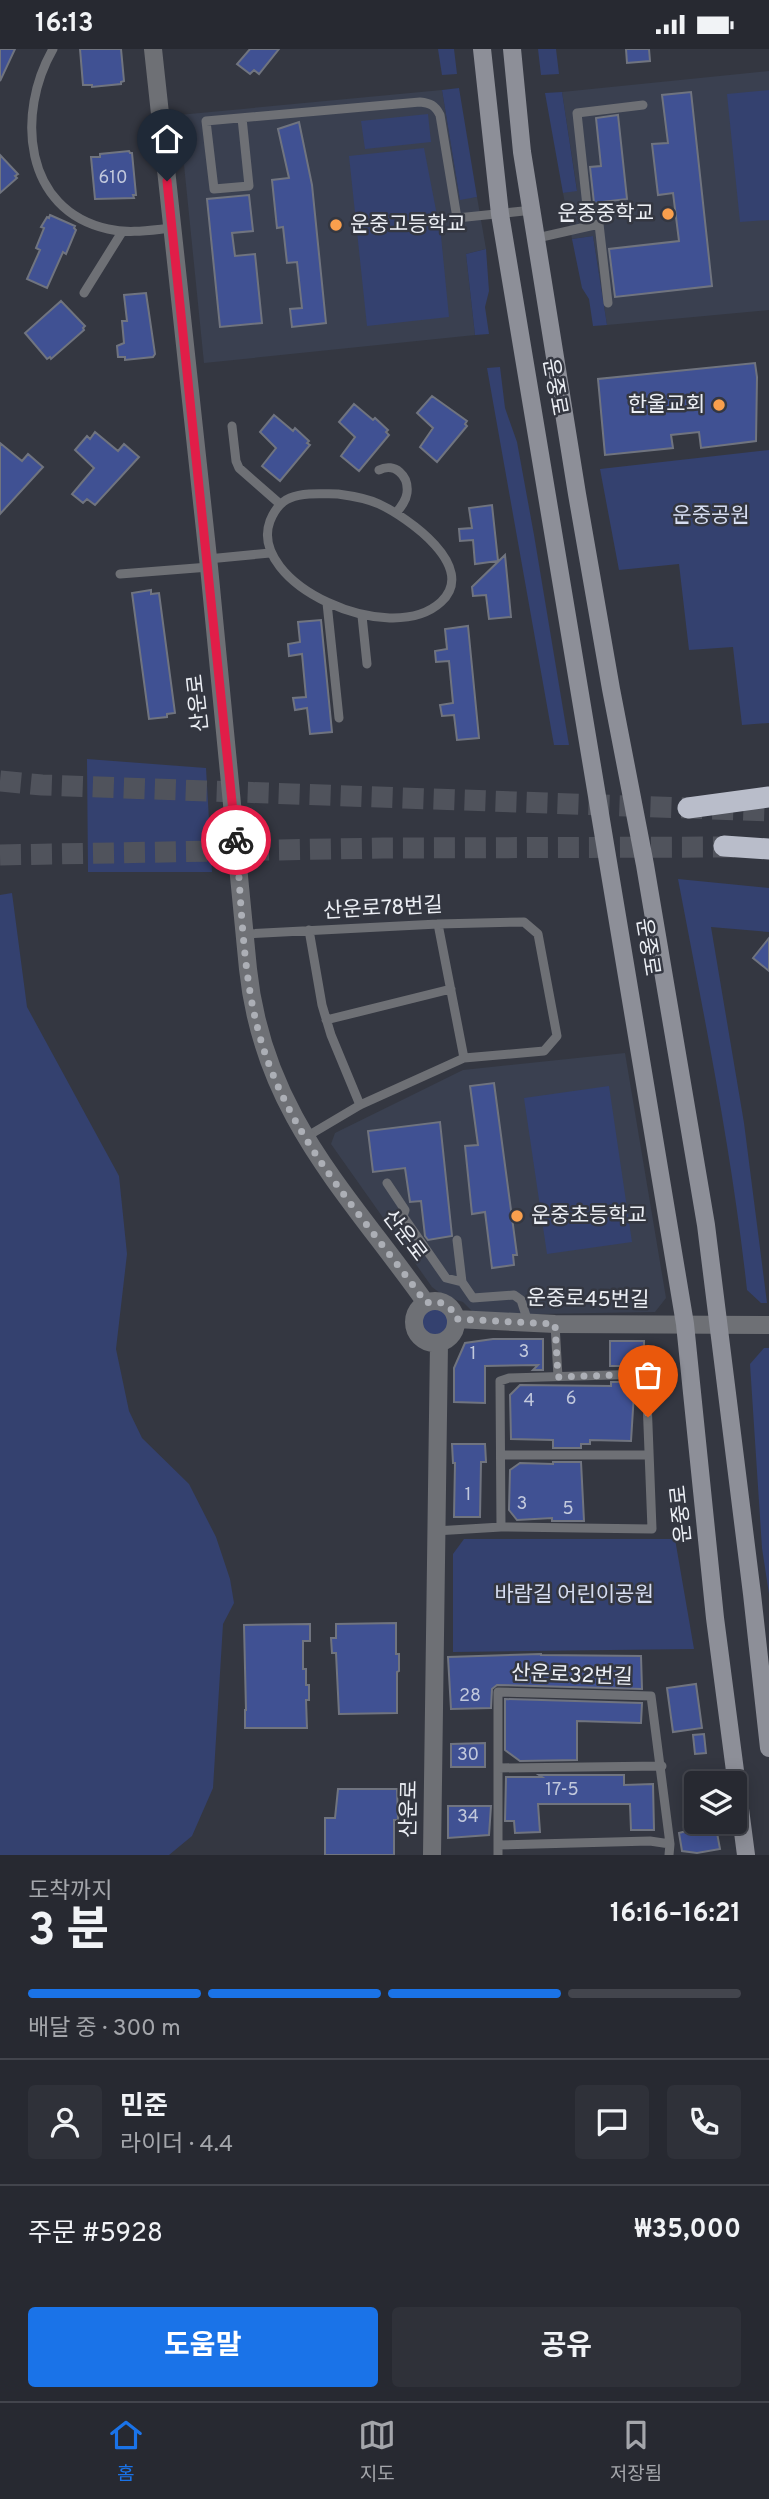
<!DOCTYPE html>
<html lang="ko">
<meta charset="utf-8">
<style>
body{margin:0;font-family:Overpass,"Noto Sans KR",sans-serif;background:#2f3139;color:#f1f3f6;height:100vh;display:flex;flex-direction:column;font-size:26px;white-space:nowrap}
*{box-sizing:border-box;margin:0}
p{font-size:23px;color:#a4a6ab}
.icon{flex:none;width:38px;height:38px;fill:none;stroke:currentColor;stroke-width:2;stroke-linecap:round;stroke-linejoin:round}
.map{position:relative;height:1806px;overflow:hidden}
.details{display:flex;flex-direction:column;background:#272931;flex:1}
.details>*{flex:none}
.buttons{position:absolute;left:684px;top:1722px;display:grid;gap:14px}
.buttons a{display:grid;place-items:center;width:63px;height:63px;border-radius:7px;background:#272931;box-shadow:0 4px 18px #0003,0 0 0 2px #43454d;font-size:35px}
.pin{position:absolute;display:grid;place-items:center;width:60px;height:60px;color:#fff;margin:-72px -30px;border-radius:50% 50% 50% 0;rotate:-45deg;box-shadow:0 0 7px #0007}
.pin .icon{rotate:45deg}
.courier{position:absolute;display:grid;place-items:center;width:70px;height:70px;margin:-35px;border:5px solid #e11d48;border-radius:50%;background:#fff;color:#222;box-shadow:0 2px 9px #0007}
.head em{font-style:normal;font-weight:700}
.head div{display:flex;flex-direction:column-reverse}
.head{display:flex;align-items:center;justify-content:space-between;height:119px;padding:0 28px}
h1{font-size:46px;font-weight:700;line-height:52px}
.bar{display:grid;grid-template-columns:repeat(4,1fr);gap:10px 7px;align-content:center;height:84px;padding:0 28px}
.bar i{height:9px;border-radius:5px;background:#43454d}
.bar .active{background:#1a73e8}
.bar p{grid-column:span 4}
.line{display:flex;align-items:center;gap:18px;padding:0 28px;border-top:2px solid #43454d}
.line div{flex:1}
.round{display:grid;place-items:center;flex:none;width:74px;height:74px;border-radius:7px;background:#2f3139}
.action{display:flex;gap:14px;margin-top:auto;padding:14px 28px}
.action a{flex:1;height:80px;border-radius:7px;background:#1a73e8;color:#fff;font-size:28px;font-weight:700;line-height:80px;text-align:center}
.action a+a{background:#2f3139;color:#f1f3f6}
.status{display:flex;justify-content:space-between;align-items:center;height:49px;padding:0 35px;background:#272931;direction:ltr}
.status svg{height:19px;fill:currentColor}
.dock{display:flex;justify-content:space-around;align-items:center;height:98px;border-top:2px solid #43454d;background:#272931;font-size:19px;color:#a4a6ab}
.dock a{display:grid;justify-items:center;gap:4px}
.dock .active{color:#1a73e8}
.map>svg:first-child{display:block}
.built{fill:#3a4050}
.green{fill:#34416f}
.building{fill:#405193;stroke:#70747f;stroke-width:2}
.lines{fill:none;stroke-linecap:round;stroke-linejoin:round}
.highway-tunnel{stroke:#50535c;stroke-width:21;stroke-dasharray:21 10;stroke-linecap:butt}
.lane{stroke:#6e7075;stroke-width:9}
.street{stroke:#6e7075;stroke-width:18}
.secondary{stroke:#8d8f98;stroke-width:18}
.highway{stroke:#b9bdca;stroke-width:21}
.done{stroke:#acafb6;stroke-width:7;stroke-dasharray:0 12.6}
.route{stroke:#e11d48;stroke-width:9}
.poi-dot{fill:#f99f4d;stroke:#343741;stroke-width:2.5}
.labels{text-anchor:middle;dominant-baseline:central;stroke-width:5;stroke-linejoin:round;paint-order:stroke}
.number-label{font-size:18px;fill:#c1c8dc}
.poi-label{font-size:21px;fill:#eceff5;stroke:#343741;text-anchor:end}
.street-label{font-size:21px;fill:#eceff5;stroke:#343741}
.park-label{font-size:21px;fill:#d6ddf1;stroke:#343741}
</style>
<div class="status"><b>16:13</b><svg viewBox="0 0 49 12"><path d="M0 12V9h3v3zM5 12V6h3v6zM10 12V3h3v9zM15 12V0h3v12zM26 1h20v11H26zM47 4h2v5h-2z"/></svg></div>
<div class="map">
<svg width="769" height="1806" viewBox="0 0 769 1806">
<rect width="100%" height="100%" fill="#343741"/>
<path class="built" d="M769 22V261L607 276 593 187 572 190 563 144 577 141 562 43Z
M442 41 460 150 477 148 486 200 466 205 475 286 204 314 179 66Z
M625 1004 666 1249 655 1263 476 1266 463 1253 444 1247 432 1238 331 1095 335 1084 463 1021Z"/>
<path class="green" d="M438 0H454L457 25 442 26Z
M538 0H556L559 25 541 26Z
M459 39 477 148 460 151 442 41Z
M769 41V171L740 173 727 45Z
M562 43 577 142 563 144 545 44Z
M428 65 431 93 365 100 361 72Z
M424 99 441 187 449 268 367 277 349 107Z
M593 187 607 276 593 277 589 250 582 239 572 190Z
M486 200 489 242 485 258 489 285 475 286 466 205Z
M500 318 505 359 517 393 534 486 569 696H554L487 319Z
M769 401V674L742 676 733 598 689 601 679 515 619 521 600 420Z
M87 710 206 719 212 823H88Z
M678 830 769 839V883L711 878 744 1074 767 1254H761L747 1241C732 1103 704 967 678 830Z
M12 844 27 958 119 1127 127 1205 116 1300 129 1362 142 1389 189 1435 216 1488 230 1530 234 1554 223 1575 213 1739 192 1787 169 1806H0V846Z
M609 1037 632 1193 547 1205 524 1049Z
M422 1273a13 13 0 1 1 26 0a13 13 0 1 1-26 0Z
M764 1299H769V1545L762 1499 750 1315Z
M464 1490H675L694 1600 453 1603V1505Z"/>
<path class="building" d="M0 0H15L0 32Z
M80 0H121L124 32 121 33V35L92 38V36H83Z
M250 0H279L259 25 254 21 250 25 237 15Z
M626 0H649L650 12 627 14Z
M691 43 712 237 615 248 609 200 679 192 673 144 658 146 652 95 668 94 662 46Z
M618 66 627 150 594 154 590 118 601 117 596 69Z
M299 73 312 136 326 274 292 278 290 260 302 259 297 213 287 214 283 178 277 179 272 131 289 129 278 80Z
M129 102 130 104H132L136 146H133L134 149 95 150 91 108H100V105Z
M0 106 18 125 15 127 17 129 0 144Z
M249 146 253 182 232 184 235 207 255 205 262 274 220 278 207 150Z
M50 166 75 177 74 179 76 181 66 205 63 203 47 239 27 230 40 201 36 199 44 179 41 178 47 168 49 169Z
M146 244 155 305 153 308 125 311V308H118L117 297 124 294 122 272H127L124 246Z
M61 252 85 277 83 279 84 281 51 310 50 308 47 310 25 284Z
M755 314 757 328 756 392 701 399 699 383 671 386 673 399 605 406 598 330Z
M432 347 467 372 465 375 467 377 437 413 420 398 433 379 417 364Z
M354 355 373 371 375 369 388 381 386 383 389 386 359 422 341 407 355 388 339 373Z
M274 366 293 382 295 379 309 392 307 394 310 396 280 432 262 417 276 399 260 383Z
M95 383 118 402 124 395 139 408 95 456 87 450 83 454 72 445 94 419 75 401 87 387 90 390Z
M0 394 22 412 28 405 43 418 0 465Z
M492 456 498 512 475 515 473 491 460 492 459 480 472 479 469 459Z
M505 506 511 568 489 570 486 546 473 547 472 538Z
M151 541V545L159 544 175 664 167 665V668L149 670 132 544Z
M321 571 332 683 310 685 307 659 295 661 293 649 306 648 302 605 289 607 288 595 300 593 298 573Z
M468 577 479 689 457 691 454 666 442 667 440 656 453 654 449 612 436 613 435 602 447 600 445 580Z
M769 889V922L753 909Z
M494 1034 517 1206H513L514 1216 492 1219 485 1163 472 1165 465 1097 478 1096 470 1037Z
M440 1073 452 1187 428 1191 425 1187 421 1152 410 1153 405 1119 373 1123 368 1082Z
M493 1290H543V1321H533L538 1316 485 1317V1354L454 1353V1319L465 1294Z
M610 1292H644V1317H610Z
M611 1333H621L634 1344 631 1392 590 1391V1395H581V1399H553V1391L511 1390 510 1346 520 1336 611 1337Z
M452 1395H485L486 1413H481L480 1468H454L455 1414H453Z
M553 1413H581L584 1472H552V1469L517 1471 509 1461 510 1421 520 1414 553 1415Z
M396 1574V1605H399V1622L397 1623V1664L339 1665 336 1604H332L331 1589H336V1575Z
M310 1575V1592H303V1620H306V1636H309V1651H306L307 1679H245V1661H246L244 1576Z
M541 1605V1606L641 1607 642 1640 497 1636 492 1640 491 1659 451 1660 448 1608Z
M696 1635 702 1679 673 1683 667 1639Z
M505 1650 642 1654 641 1674 577 1672V1711L520 1712 505 1701Z
M704 1685 706 1704 695 1705 693 1686Z
M485 1694V1718H451V1695Z
M539 1726H624V1736L653 1735 654 1781H631L630 1755H538L540 1783 515 1784 514 1772H505L506 1728H542Z
M338 1740H397L398 1771H394V1806H325V1769H335Z
M448 1757H491L489 1786 448 1789Z
M693 1773H715L720 1800 697 1804 682 1802 679 1784 694 1780Z"/>
<g class="lines">
<path class="highway-tunnel" d="M0 732 42 736 769 762
M0 806 383 799 740 798"/>
<path class="lane" d="M53 0C16 64 23 161 108 180 129 185 151 181 172 179
M242 69 249 137 214 140 206 72 420 53C430 54 435 56 440 66L457 169 533 161
M589 176 577 64 643 56
M537 189 599 175 608 254
M84 244 122 183
M232 377 236 412 239 419 280 455
M379 421C395 413 409 427 407 444 406 452 401 458 396 464
M338 445C353 447 366 449 379 455 407 468 479 518 441 553 390 600 247 534 270 472 274 462 280 453 290 449 305 443 323 445 338 445Z
M208 510 270 504
M120 525 209 518
M327 554 339 669
M362 567 367 615
M438 875 464 1009
M309 881 322 956 331 986 360 1056
M244 885 438 875 524 873 538 885 557 987 544 1002 464 1009 360 1056 306 1088
M326 971 451 940
M387 1134 405 1161 403 1167 446 1229 462 1233
M457 1191 462 1233 473 1249 514 1246 521 1251 528 1273
M555 1275 558 1328
M502 1406H649
M435 1482 501 1478 652 1480 646 1325 509 1329 500 1332 501 1478
M662 1717 498 1719V1643L651 1647 670 1795 669 1806
M498 1796 650 1792 670 1795
M498 1806V1719"/>
<path class="street" d="M153 0 209 518 248 920C263 1064 347 1143 426 1254
M414 1273a21 21 0 1 1 42 0a21 21 0 1 1-42 0Z
M456 1270 555 1275 769 1276
M432 1806 439 1294"/>
<path class="secondary" d="M482 0 500 165 685 1275 715 1569 746 1806
M512 0 522 103 577 445 611 640 645 816 706 1176 752 1545 769 1699"/>
<path class="highway" d="M688 759 769 748
M724 797 769 800"/>
</g>
<g class="lines">
<path class="done" d="M236 791C242 856 242 925 260 988 289 1091 365 1169 426 1254 440 1250 452 1256 456 1270L555 1275 558 1328 646 1325 648 1368"/>
<path class="route" d="M167 132 236 791"/>
</g>
<g class="poi-dot">
<circle cx="668" cy="165" r="7"/>
<circle cx="336" cy="176" r="7"/>
<circle cx="719" cy="356" r="7"/>
<circle cx="517" cy="1167" r="7"/>
</g>
<g class="labels">
<g class="number-label">
<text x="113" y="129">610</text>
<text x="524" y="1303">3</text>
<text x="473" y="1305">1</text>
<text x="571" y="1350">6</text>
<text x="529" y="1352">4</text>
<text x="468" y="1446">1</text>
<text x="522" y="1455">3</text>
<text x="568" y="1460">5</text>
<text x="470" y="1647">28</text>
<text x="468" y="1706">30</text>
<text x="562" y="1741">17-5</text>
<text x="468" y="1768">34</text>
</g>
<g class="poi-label">
<text x="654" y="165">운중중학교</text>
<text x="350" y="176" text-anchor="start">운중고등학교</text>
<text x="705" y="356">한울교회</text>
<text x="531" y="1167" text-anchor="start">운중초등학교</text>
</g>
<g class="street-label">
<text transform="translate(554 338) rotate(80)">운중로</text>
<text transform="translate(199 654) rotate(-96)">산운로</text>
<text transform="translate(383 860) rotate(-3)">산운로78번길</text>
<text transform="translate(647 898) rotate(81)">운중로</text>
<text transform="translate(404 1187) rotate(53)">산운로</text>
<text transform="translate(588 1251) rotate(1)">운중로45번길</text>
<text transform="translate(682 1465) rotate(-96)">운중로</text>
<text transform="translate(572 1627) rotate(2)">산운로32번길</text>
<text transform="translate(410 1760) rotate(-89)">산운로</text>
</g>
<g class="park-label">
<text x="711" y="467">운중공원</text>
<text x="574" y="1546">바람길 어린이공원</text>
</g>
</g>
</svg>
<div class="buttons">
<a><svg class="icon" aria-label="layers" viewBox="0 0 24 24"><path d="M12 4l9 5-9 5-9-5zM3 14l9 5 9-5"/></svg></a>
</div>
<div class="pin" style="left:648px;top:1368px;background:#ea580c"><svg class="icon" aria-label="bag" viewBox="0 0 24 24"><path d="M5 8h14l-1 12H6zM9 8a3 3 0 0 1 6 0"/></svg></div>
<div class="pin" style="left:167px;top:132px;background:#1f2937"><svg class="icon" aria-label="home" viewBox="0 0 24 24"><path d="M3 11l9-7 9 7M6 9v11h12V9"/></svg></div>
<div class="courier" style="left:236px;top:791px"><svg class="icon" aria-label="bike" viewBox="0 0 24 24"><circle cx="6" cy="16" r="4"/><circle cx="18" cy="16" r="4"/><path d="M6 16l4-8h5l3 8M10 8l3 8H6M13 5h3"/></svg></div>
</div>
<section class="details">
<div class="head"><div><h1>3 분</h1><p>도착까지</p></div><em>16:16–16:21</em></div>
<div class="bar"><i class="active"></i><i class="active"></i><i class="active"></i><i></i><p>배달 중 · 300 m</p></div>
<div class="line" style="height:126px"><a class="round"><svg class="icon" aria-label="person" viewBox="0 0 24 24"><circle cx="12" cy="8" r="4"/><path d="M4 21q1-7 8-7t8 7"/></svg></a><div><b>민준</b><p>라이더 · 4.4</p></div><a class="round"><svg class="icon" aria-label="chat" viewBox="0 0 24 24"><path d="M4 5h16v11H9l-5 4z"/></svg></a><a class="round"><svg class="icon" aria-label="phone" viewBox="0 0 24 24"><path d="M5 4h4l2 5-3 2q2 4 5 5l2-3 5 2v4C11 20 4 13 5 4z"/></svg></a></div>
<div class="line" style="height:91px"><div>주문 #5928</div><b>₩35,000</b></div>
<div class="action"><a>도움말</a><a>공유</a></div>
</section>
<nav class="dock">
<a class="active"><svg class="icon" aria-label="home" viewBox="0 0 24 24"><path d="M3 11l9-7 9 7M6 9v11h12V9"/></svg>홈</a>
<a><svg class="icon" aria-label="map" viewBox="0 0 24 24"><path d="M3 6l6-2 6 2 6-2v14l-6 2-6-2-6 2zM9 4v14M15 6v14"/></svg>지도</a>
<a><svg class="icon" aria-label="saved" viewBox="0 0 24 24"><path d="M7 4h10v16l-5-4-5 4z"/></svg>저장됨</a>
</nav>
